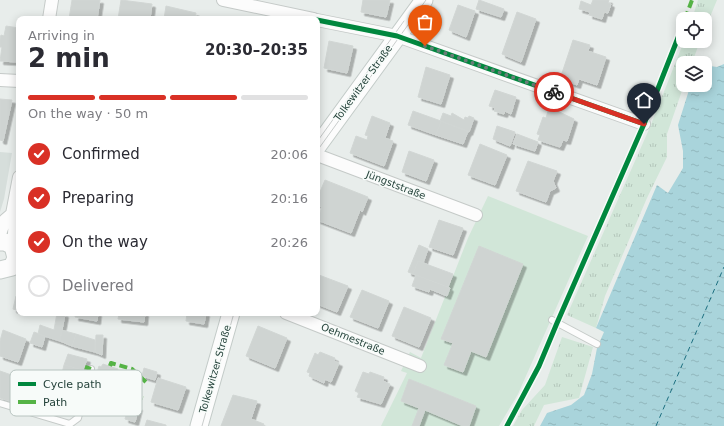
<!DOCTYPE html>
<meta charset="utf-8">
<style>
body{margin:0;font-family:"DejaVu Sans",sans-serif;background:#f7f7f7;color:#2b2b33;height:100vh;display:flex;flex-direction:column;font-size:15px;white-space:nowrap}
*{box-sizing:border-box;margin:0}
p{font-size:13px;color:#7c7c81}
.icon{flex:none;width:22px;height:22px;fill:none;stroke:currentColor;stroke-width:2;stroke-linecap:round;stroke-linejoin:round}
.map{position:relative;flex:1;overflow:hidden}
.details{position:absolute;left:16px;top:16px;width:304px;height:300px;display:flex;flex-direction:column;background:#fff;border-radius:8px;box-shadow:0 2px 10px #0003}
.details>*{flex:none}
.tools{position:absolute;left:676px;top:12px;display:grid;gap:8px}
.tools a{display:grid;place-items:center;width:36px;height:36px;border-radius:8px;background:#fff;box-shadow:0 2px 10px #0003;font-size:20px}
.pin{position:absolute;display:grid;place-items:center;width:34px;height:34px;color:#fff;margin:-41px -17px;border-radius:50% 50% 50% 0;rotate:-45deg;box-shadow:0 0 4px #0007}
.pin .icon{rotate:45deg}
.courier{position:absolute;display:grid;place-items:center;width:40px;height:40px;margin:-20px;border:3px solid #d93025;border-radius:50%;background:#fff;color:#222;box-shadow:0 1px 5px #0007}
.overview em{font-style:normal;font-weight:800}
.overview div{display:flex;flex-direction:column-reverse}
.overview{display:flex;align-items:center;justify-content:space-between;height:68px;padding:0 12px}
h1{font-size:26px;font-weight:800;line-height:30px}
.bar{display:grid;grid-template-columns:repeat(4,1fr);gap:6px 4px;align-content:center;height:48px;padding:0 12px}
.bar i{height:5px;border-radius:3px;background:#e1e1e2}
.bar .selected{background:#d93025}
.bar p{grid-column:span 4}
ol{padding:0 12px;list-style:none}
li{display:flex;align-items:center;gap:12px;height:44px}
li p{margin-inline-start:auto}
li .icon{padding:4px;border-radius:50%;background:#d93025;color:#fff;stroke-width:4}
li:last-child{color:#7c7c81}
li i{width:22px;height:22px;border:2px solid #e1e1e2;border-radius:50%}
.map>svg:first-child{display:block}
.built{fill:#d6dedb}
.grass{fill:url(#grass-tufts)}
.garden{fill:#d1e6d8}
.water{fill:url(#water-ripples)}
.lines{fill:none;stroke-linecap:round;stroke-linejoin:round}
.ferry{stroke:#1c6f80;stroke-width:1;stroke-dasharray:5 4;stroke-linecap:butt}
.building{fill:#cfd4d2;stroke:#d1d6d4;filter:url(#shadow)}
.service-casing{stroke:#c5cac8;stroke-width:8}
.minor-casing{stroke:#c5cac8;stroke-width:14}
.secondary-casing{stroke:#c3cbc8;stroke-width:19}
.service{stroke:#fcfcfc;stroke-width:6}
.minor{stroke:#fcfcfc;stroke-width:12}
.secondary{stroke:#fcfcfc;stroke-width:17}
.tram{stroke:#c9cdcc;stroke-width:1}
.quiet{stroke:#55b346;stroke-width:4;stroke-dasharray:8 4;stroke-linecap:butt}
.cycleway-casing{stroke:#f7fbf9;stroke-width:8}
.cycleway{stroke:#00873e;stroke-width:5}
.done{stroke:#697e78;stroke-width:4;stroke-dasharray:0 7.2}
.route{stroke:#d93025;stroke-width:5}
.labels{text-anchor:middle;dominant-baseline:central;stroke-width:3;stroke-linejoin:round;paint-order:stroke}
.street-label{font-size:10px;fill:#24423a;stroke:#f7fbf9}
.key{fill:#f7fbf9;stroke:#b8c4c0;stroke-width:1}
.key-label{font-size:11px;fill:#24423a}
</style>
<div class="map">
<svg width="724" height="426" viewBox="0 0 724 426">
<defs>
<pattern id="grass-tufts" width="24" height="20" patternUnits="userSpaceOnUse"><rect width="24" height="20" fill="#d1e6d8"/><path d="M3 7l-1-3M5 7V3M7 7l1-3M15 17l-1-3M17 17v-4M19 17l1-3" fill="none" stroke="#b3c6ba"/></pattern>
<pattern id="water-ripples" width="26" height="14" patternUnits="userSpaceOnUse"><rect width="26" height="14" fill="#a9d4db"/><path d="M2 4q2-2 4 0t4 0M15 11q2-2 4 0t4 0" fill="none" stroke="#91b7bd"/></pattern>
<filter id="shadow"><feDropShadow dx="3.5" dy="3.5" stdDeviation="0" flood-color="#0004"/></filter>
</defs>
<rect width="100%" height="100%" fill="#e8edeb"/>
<path class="built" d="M0 152 12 153 4 199 0 212Z"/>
<path class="grass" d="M698 0H717L705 29V19H692Z
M684 41H700L692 63H683L684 85 667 134V157L647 198 605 296 596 328 567 315 650 127Z
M562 337 593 347 579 398 544 405 534 426H513L522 410 545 385Z"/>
<path class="garden" d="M488 196 588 236 518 394 499 426H381L407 373 401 371 410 352 421 358 468 238Z"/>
<path class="water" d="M724 64V426H540L547 413 571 405 584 395 592 374 597 348 604 332 596 328 657 185 668 193 683 168V151L678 125 689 90 694 85H705V72L710 66 717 67Z"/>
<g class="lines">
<path class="ferry" d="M656 426 724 267"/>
</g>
<path class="building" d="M72 0H100L97 19H69Z
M121 0 152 4 150 19H118Z
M363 0H390L386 17 361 12Z
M479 0 504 9 501 17 476 9Z
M593 0H609L608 3 611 4 608 13 604 12 602 19 589 15 590 12 579 9 581 1 591 5Z
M458 5 475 11 466 37 449 30Z
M166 6 196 13 195 19H164Z
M517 12 536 19 521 62 502 54Z
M6 26 19 28 18 62 0 61 2 47H0V39L1 35 4 36Z
M573 40 590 45 588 51 606 57 597 85 579 79 577 85 560 79Z
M329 41 353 46 347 73 324 68Z
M426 67 450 75 441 104 418 97Z
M495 90 516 97 511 114 505 111 504 114 494 111 495 108 489 106Z
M0 99 12 100 3 141 0 140Z
M549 107 574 119 567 141 563 140 560 147 538 140 540 135 537 134 543 117 546 118Z
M413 111 441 121 436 135 408 125Z
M443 113 451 116 452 113 464 120 465 117 468 118 469 116 474 118 469 132 440 121Z
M372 116 390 123 385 138 393 141 384 166 350 153 356 136 367 140 368 136 365 135Z
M441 121 468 131 463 144 436 135Z
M497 126 515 132 510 146 493 139Z
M517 134 538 142 535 151 513 144Z
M480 144 507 155 495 185 468 175Z
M409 151 434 160 426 181 402 172Z
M528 161 557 171 553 181 556 188 550 191 546 202 516 191Z
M325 180 368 197 362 212 360 210 351 233 317 220 322 207 317 205V199Z
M439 220 463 228 453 255 429 247Z
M419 245 428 249 423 263 418 261 413 274 408 272Z
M479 246 523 264 486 357 471 351 463 372 444 365 453 343 441 339Z
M418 261 453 274 448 287 413 274Z
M319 275 348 286 337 312 317 304Z
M416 275 450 288 447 296 430 289 429 292 412 286Z
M362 290 389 301 378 328 350 317Z
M19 294V311L13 309 16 296Z
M404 307 431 318 419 347 392 336Z
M57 313 65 314 60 341 38 334 40 325 54 330Z
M76 313H98L97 321 75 317Z
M119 313H145L144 322 118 319Z
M187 313H206L204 324 186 321Z
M258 326 287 338 275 368 246 356Z
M3 330 26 339 18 362 0 356V341Z
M61 330 76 334 72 346 60 341Z
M34 332 45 336 42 347 30 343Z
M76 334 95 340V352L72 346Z
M96 335H103L102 355 95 352Z
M320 352 335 358 334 361 339 363 331 382 325 379 324 383 309 376 310 373 307 372 315 353 318 355Z
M68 354 87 359 83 370 64 365Z
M103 364 118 369 111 392 96 387 97 384 94 383 99 366 101 367Z
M64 365 83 370 80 382 61 377Z
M144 368 157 372 155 380 142 376Z
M0 371 26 380 18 404 0 398Z
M363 372 369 374 370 372 384 377 383 381 390 384 381 404 357 397 359 393 355 391Z
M158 378 186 387 178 410 151 402Z
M409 379 476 406 469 426H463L425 410 419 426H412L419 408 401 401Z
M233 395 257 401 251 419 264 424 263 426H221Z
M129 404 139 407 135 422 125 419Z
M147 420 166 425V426H145Z"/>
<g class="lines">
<defs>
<path id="service" d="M552 320 597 344
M0 403 70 424 78 418 91 369"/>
<path id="minor" d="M223 0 314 19
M49 19 52 0
M317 20 397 36 644 124
M0 80 19 81
M317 155 476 215
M0 234 5 220 12 214
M13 246 15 221 12 214 19 177
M286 313 420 366"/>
<path id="secondary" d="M317 147 424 0
M0 242H5L13 246 16 258 12 267 0 270
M199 426 231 313"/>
</defs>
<use href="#service" class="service-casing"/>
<use href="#minor" class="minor-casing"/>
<use href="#secondary" class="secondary-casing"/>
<use href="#service" class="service"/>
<use href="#minor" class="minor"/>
<use href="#secondary" class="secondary"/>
<path class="tram" d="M319 139 404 21
M317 151 426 0
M202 426 234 313"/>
<path class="quiet" d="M685 19 692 0
M110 366 111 363 132 369 148 384
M85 367 91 369
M82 375 89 376
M103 389 102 393 120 398 127 393 143 398
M75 400 82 402
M73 408 80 410"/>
<defs>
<path id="cycleway" d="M317 20 397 36 644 124
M507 426 539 366 557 323 644 124 683 25"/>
</defs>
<use href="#cycleway" class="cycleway-casing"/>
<use href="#cycleway" class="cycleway"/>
</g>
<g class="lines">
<path class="done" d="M425 46 554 92"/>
<path class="route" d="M554 92 644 124"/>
</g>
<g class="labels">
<g class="street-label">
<text transform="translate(363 83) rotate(-54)">Tolkewitzer Straße</text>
<text transform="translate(396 185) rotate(21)">Jüngststraße</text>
<text transform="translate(353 339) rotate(22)">Oehmestraße</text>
<text transform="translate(215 369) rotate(-74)">Tolkewitzer Straße</text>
</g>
</g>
<rect x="10" y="370" width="132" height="46" rx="6" class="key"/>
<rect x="18" y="382" width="18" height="4" fill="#00873e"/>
<rect x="18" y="400" width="18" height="4" fill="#55b346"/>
<g class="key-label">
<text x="43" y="388">Cycle path</text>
<text x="43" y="406">Path</text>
</g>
</svg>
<div class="tools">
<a><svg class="icon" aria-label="locate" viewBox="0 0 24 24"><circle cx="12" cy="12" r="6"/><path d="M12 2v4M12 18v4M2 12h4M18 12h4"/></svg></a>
<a><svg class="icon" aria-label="layers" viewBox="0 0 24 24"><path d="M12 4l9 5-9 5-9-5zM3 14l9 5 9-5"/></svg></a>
</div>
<div class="pin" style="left:425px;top:46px;background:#ea580c"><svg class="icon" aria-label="bag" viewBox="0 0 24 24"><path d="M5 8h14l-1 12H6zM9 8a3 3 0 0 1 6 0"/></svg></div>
<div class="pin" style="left:644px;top:124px;background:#1f2937"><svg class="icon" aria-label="home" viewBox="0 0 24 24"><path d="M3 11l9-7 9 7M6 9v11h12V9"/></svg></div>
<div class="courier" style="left:554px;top:92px"><svg class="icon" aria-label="bike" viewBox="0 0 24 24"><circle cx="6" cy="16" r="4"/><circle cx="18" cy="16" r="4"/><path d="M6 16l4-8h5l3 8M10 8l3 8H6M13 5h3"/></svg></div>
<section class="details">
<div class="overview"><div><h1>2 min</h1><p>Arriving in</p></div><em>20:30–20:35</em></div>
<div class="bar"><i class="selected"></i><i class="selected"></i><i class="selected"></i><i></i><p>On the way · 50 m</p></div>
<ol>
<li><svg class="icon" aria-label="check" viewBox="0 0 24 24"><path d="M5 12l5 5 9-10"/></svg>Confirmed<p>20:06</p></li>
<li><svg class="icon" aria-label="check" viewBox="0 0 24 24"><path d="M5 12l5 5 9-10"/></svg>Preparing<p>20:16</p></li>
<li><svg class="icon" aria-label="check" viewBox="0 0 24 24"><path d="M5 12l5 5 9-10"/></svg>On the way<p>20:26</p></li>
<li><i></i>Delivered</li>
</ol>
</section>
</div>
